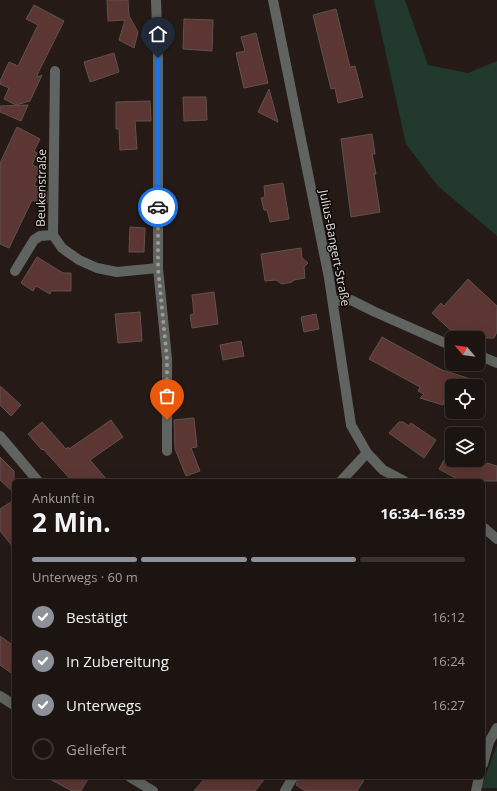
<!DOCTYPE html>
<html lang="de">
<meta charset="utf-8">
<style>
body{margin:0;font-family:"Open Sans",sans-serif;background:#29211e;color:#f1f3f6;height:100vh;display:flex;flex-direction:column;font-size:15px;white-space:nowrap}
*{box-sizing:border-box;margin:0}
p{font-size:13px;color:#a09e9f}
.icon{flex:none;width:22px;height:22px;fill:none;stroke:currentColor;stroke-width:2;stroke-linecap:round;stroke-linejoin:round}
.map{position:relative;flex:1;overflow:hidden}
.details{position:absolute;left:12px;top:479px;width:473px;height:300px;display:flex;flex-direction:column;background:#1c1410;border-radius:6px;box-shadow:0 4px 16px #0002,0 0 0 1px #3a3330}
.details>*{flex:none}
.needle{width:26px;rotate:299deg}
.fabs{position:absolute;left:445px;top:331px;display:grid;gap:8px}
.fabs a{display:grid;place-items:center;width:40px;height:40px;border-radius:6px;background:#1c1410;box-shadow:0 4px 16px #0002,0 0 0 1px #3a3330;font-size:20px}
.pin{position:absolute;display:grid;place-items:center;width:34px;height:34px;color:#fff;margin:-41px -17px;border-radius:50% 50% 50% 0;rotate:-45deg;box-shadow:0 0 4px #0007}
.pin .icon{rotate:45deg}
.courier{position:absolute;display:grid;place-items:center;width:40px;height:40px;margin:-20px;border:3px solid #1a73e8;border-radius:50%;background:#fff;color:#222;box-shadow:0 1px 5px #0007}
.summary em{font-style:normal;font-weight:700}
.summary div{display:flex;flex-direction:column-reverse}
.summary{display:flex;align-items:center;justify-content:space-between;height:68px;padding:0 20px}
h1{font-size:26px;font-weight:700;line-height:30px}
.bar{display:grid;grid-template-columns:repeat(4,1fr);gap:6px 4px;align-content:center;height:48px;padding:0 20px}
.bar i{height:5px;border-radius:3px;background:#3a3330}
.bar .active{background:#8c9099}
.bar p{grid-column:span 4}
ol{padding:0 20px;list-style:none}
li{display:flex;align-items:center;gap:12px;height:44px}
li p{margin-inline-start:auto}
li .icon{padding:4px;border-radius:50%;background:#8c9099;color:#fff;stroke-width:4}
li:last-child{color:#a09e9f}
li i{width:22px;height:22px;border:2px solid #3a3330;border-radius:50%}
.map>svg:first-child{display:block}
.green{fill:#21382d}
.building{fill:#5c3632;stroke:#60514f}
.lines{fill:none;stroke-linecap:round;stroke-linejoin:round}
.minor{stroke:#5f6460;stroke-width:10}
.done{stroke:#a29995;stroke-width:4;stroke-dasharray:0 7.2}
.route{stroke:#1a73e8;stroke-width:5}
.labels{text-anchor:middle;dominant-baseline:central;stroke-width:3;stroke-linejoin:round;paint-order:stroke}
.street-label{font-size:12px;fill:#e5ddda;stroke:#0b0705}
</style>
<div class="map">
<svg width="497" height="791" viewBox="0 0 497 791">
<rect width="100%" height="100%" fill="#251a16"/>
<path class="green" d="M374 0H405L428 65 468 73 497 61V236L438 186 406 144Z
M497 745V788H481Z"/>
<path class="building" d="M107 0H128L129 16 138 32 134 48 119 40 125 20 108 21Z
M34 5 64 21 37 75 38 77 42 75 30 101 16 105 4 99 9 88 0 84V81L9 62 18 66 38 25 26 19Z
M336 9 350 67 355 66 363 97 338 103 335 88 331 89 313 15Z
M184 19 213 20 212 51 183 49Z
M256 33 268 83 244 88 236 53 245 51 241 37Z
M114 53 119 72 90 82 84 62Z
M269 89 278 122 258 112Z
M183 97H206L207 120 184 121Z
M150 101 151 121H135L137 149 120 150 119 129H116V102Z
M28 105 21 121 0 112V106Z
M17 127 40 139 34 151 37 153 32 165 42 169 34 185 47 191V202L45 206 32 200 9 248 0 244V163Z
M372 134 375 154H372L376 174H374L380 212 351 217 341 139Z
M283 183 289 219 270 222 267 210H264L261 198 265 197 264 186Z
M130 227 145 228 144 252H129Z
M301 248 302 258 308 263 304 267 305 278 294 280 292 282 282 284 276 280 265 281 261 254Z
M37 257 63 273H71V291H51L50 294 36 286 33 291 21 283Z
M468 279 497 306V332L494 338H459L432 313 441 303 444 306Z
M214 292 218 324 192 328 190 315 194 314 192 295Z
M140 312 142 341 118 343 115 314Z
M316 314 319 329 304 332 301 317Z
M382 337 442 370 484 383V386H452V403L444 400 443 405 420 398 424 394 418 391 420 387 369 359Z
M241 341 244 356 223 360 220 345Z
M0 386 21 405 11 416 0 405Z
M194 418 197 447 191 448 200 471 186 476 175 449 174 420Z
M111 420 123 437 90 460 108 481H72L43 449 42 450 28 434 42 422 66 449 68 447 69 449Z
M399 422H403L409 426 411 423 436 440 424 458 389 433Z
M0 457 14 471V493L0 480Z
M444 460H475L485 466 487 463 497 466V481H461L439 469Z
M14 500V548L0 531V509Z
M0 636 14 646V675L0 665Z
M46 777H89L81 791H72Z
M206 777H266L255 791H194Z
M299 777H366L357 791H305L296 785Z"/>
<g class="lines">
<path class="minor" d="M156 0 158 58V268L167 359V451
M273 0 329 278 351 425 367 453 383 470 404 481
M55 71 53 235 62 248 79 260 97 268 117 272 158 268
M15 271 34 240 40 236 53 235
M333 301 351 300 375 312 452 346
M478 355 497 363
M0 436 38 481
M341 481 367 453
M483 527 497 539
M0 696 14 705
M483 764 489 742 497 728
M130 777 153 791
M285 791 293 777
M476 791 479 777"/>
</g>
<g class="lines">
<path class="done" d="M158 207V268L167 359V420"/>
<path class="route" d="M158 58V207"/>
</g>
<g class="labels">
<g class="street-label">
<text transform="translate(41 188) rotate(-89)">Beukenstraße</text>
<text transform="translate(335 248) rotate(79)">Julius-Bangert-Straße</text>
</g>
</g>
</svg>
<div class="fabs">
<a><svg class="needle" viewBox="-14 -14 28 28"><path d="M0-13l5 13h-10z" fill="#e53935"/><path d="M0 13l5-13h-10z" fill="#a09e9f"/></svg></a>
<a><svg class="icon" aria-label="locate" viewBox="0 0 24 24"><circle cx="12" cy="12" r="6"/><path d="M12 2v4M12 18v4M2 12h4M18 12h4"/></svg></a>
<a><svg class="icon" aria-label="layers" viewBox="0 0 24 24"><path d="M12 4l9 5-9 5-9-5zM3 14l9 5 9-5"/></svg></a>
</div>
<div class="pin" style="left:167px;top:420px;background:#ea580c"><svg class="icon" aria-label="bag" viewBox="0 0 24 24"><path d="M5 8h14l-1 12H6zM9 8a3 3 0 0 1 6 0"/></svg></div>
<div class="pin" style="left:158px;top:58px;background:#1f2937"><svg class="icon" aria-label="home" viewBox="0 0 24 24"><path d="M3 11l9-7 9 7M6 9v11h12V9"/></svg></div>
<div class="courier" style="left:158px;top:207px"><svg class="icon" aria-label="car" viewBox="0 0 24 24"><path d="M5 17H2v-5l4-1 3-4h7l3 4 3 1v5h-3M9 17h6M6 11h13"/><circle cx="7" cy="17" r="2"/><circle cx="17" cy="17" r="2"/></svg></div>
<section class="details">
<div class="summary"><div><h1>2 Min.</h1><p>Ankunft in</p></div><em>16:34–16:39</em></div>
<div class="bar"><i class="active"></i><i class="active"></i><i class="active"></i><i></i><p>Unterwegs · 60 m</p></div>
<ol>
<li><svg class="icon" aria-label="check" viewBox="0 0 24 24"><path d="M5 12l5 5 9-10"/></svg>Bestätigt<p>16:12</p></li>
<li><svg class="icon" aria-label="check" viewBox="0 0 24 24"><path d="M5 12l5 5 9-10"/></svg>In Zubereitung<p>16:24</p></li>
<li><svg class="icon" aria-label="check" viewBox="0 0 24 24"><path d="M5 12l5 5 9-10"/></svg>Unterwegs<p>16:27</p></li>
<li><i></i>Geliefert</li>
</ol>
</section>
</div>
